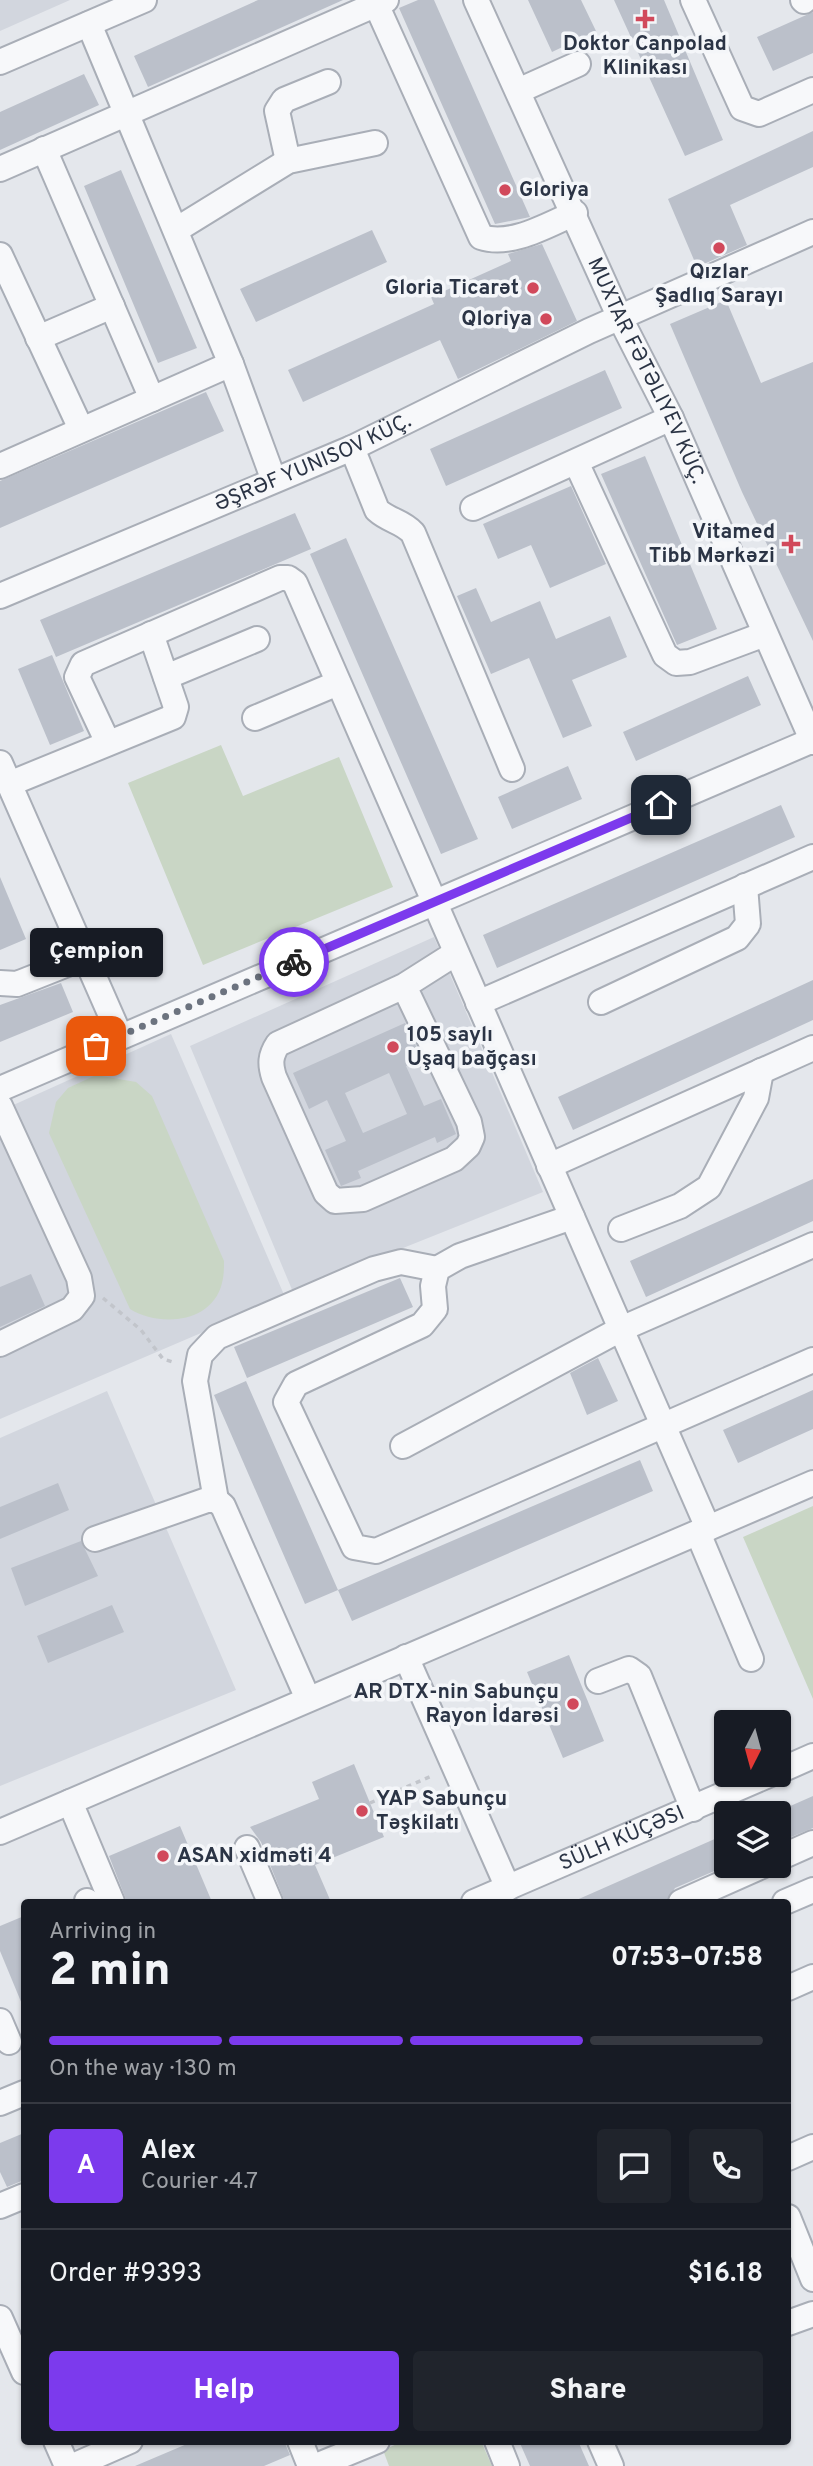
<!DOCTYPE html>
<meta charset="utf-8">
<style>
body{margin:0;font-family:Overpass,sans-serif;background:#20242c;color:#f1f3f6;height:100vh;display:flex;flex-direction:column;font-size:26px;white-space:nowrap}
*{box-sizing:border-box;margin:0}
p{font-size:23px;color:#9ea1a6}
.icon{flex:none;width:38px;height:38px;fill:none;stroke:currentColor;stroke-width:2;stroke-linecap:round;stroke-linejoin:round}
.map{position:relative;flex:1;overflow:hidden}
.details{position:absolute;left:21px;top:1899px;width:770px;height:546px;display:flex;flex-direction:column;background:#171b24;border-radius:7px;box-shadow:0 2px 5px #0004}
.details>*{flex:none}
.needle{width:46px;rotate:186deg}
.buttons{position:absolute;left:714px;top:1710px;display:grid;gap:14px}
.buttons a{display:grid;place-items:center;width:77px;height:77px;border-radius:7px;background:#171b24;box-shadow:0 2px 5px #0004;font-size:35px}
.pin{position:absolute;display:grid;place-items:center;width:60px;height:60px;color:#fff;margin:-30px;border-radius:14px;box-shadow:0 4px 10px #0006}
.courier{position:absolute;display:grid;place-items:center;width:70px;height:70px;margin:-35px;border:5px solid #7c3aed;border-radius:50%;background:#fff;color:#222;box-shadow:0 2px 9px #0007}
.bubble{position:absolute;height:49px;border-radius:7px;background:#171b24;box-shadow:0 2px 5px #0004;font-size:23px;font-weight:800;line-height:49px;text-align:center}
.head em{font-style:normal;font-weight:800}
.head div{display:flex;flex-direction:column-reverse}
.head{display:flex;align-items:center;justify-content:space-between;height:119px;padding:0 28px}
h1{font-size:46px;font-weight:800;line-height:52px}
.bar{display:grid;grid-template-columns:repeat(4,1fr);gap:10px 7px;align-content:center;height:84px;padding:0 28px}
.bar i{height:9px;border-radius:5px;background:#363941}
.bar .on{background:#7c3aed}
.bar p{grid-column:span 4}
.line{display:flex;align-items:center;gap:18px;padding:0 28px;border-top:2px solid #363941}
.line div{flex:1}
.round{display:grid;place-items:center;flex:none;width:74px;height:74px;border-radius:7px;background:#20242c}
.action{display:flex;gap:14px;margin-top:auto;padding:14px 28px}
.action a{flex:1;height:80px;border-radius:7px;background:#7c3aed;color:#fff;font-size:28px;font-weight:800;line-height:80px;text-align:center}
.action a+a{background:#20242c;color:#f1f3f6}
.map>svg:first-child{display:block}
.built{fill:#d2d6de}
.green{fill:#c9d6c5}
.building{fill:#bbc0ca;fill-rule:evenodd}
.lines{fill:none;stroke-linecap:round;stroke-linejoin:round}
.minor-casing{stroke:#a9aeb7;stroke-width:28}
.path{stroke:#c2c5cb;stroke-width:3.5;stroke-dasharray:5 5;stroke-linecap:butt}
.minor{stroke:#f7f8fa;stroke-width:24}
.done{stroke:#6c737f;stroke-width:7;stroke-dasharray:0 12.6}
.route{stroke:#7c3aed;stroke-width:9}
.poi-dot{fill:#d1495b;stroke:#f4f6f9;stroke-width:2.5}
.labels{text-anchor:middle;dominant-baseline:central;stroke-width:7;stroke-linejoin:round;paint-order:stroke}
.poi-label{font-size:21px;font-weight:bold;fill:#2b3445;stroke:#f4f6f9;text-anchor:start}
.street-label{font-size:21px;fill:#2b3445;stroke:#f4f6f9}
</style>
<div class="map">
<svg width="813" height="2466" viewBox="0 0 813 2466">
<rect width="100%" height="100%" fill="#e4e7ec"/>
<path class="built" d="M0 0H70L0 31Z
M434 937 543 1192 293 1292 190 1046Z
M171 1034 285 1297 0 1419V1111Z
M107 1391 236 1690 0 1786V1438Z"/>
<path class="green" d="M221 745 243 796 339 757 393 887 203 965 128 783Z
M96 1075 136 1082 152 1096 224 1261C224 1268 224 1276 222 1283 212 1324 159 1327 130 1309L49 1133 56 1102 68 1088Z
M813 1506V1699L743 1537Z
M404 2441H481L492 2466H389L383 2450Z"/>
<path class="building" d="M258 0H343L148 87 134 56Z
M418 0H434L530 217 495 224 399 8Z
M528 0H581L596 31 552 52Z
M614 0H664L723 140 685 156Z
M813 12V53L773 71 757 37Z
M84 74 99 105 0 150V112Z
M813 131V167L730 205 747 245 697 267 668 199Z
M121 170 197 348 158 363 84 186Z
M372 230 387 262 256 322 240 289Z
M542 244 577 321 458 379 440 340 303 402 288 370 434 304 431 297 511 261 508 254Z
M726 300 761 383 813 362V641L742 492 670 324Z
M605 370 622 408 446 486 430 449Z
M206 392 224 431 0 528V481Z
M645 456 717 629 677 645 601 474Z
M571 486 606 564 550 588 531 545 498 559 483 524Z
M295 513 311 549 56 657 40 620Z
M346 538 478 839 441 854 310 554Z
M476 588 491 622 540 601 556 639 610 616 627 657 572 680 592 726 563 738 529 658 491 674 457 596Z
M52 655 84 731 50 745 18 669Z
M748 676 761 705 636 761 623 732Z
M568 766 582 799 512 829 498 797Z
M781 805 795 837 497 968 483 935Z
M0 877 26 939 0 950Z
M813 980V1020L573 1130 558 1097Z
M61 983 73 1012 0 1042V1005Z
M405 1023 422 1059 406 1066 424 1106 441 1099 456 1134 437 1143 435 1137 358 1171 361 1178 341 1186 325 1150 346 1141 327 1100 309 1109 293 1073ZM389 1073 407 1114 363 1133 345 1093Z
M813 1179V1221L646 1297 630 1261Z
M31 1274 45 1306 0 1327V1287Z
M400 1278 413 1307 247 1378 234 1347Z
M598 1358 618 1401 587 1415 570 1373Z
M246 1381 338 1590 305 1604 214 1395Z
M813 1390V1429L738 1463 723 1430Z
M640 1460 653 1491 352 1621 338 1590Z
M58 1483 69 1510 0 1539V1507Z
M81 1541 98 1576 25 1606 11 1568Z
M112 1605 124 1632 48 1663 37 1636Z
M569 1655 604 1741 563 1758 527 1672Z
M354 1764 384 1837 315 1865 331 1902H285L261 1842 250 1827 319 1799 312 1782Z
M813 1796V1828L779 1842V1811Z
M180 1826 212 1902H127L109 1856Z
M726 1834V1866L675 1888 666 1902H572Z
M24 1916V2009L0 1951V1926Z
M24 2133V2180L7 2187 0 2172V2143Z
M194 2441H284L290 2455 264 2466H135Z
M519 2441H578L589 2466H530Z"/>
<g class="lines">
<defs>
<g id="minor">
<path id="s1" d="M476 0 620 318 671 418 813 742"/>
<path d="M693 0 742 108 759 114 813 90"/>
<path d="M803 0 804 1"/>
<path d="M376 4 481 237C511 247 547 225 575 213"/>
<path d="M89 24 231 364 273 478"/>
<path d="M0 62 144 0"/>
<path d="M518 91 578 64"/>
<path d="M44 149 152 399"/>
<path d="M288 161 277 111 284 100 328 82"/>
<path d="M0 169 386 0"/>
<path d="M176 230 288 161 375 143"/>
<path d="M0 255 81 429"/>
<path d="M38 338 112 306"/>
<path d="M352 448 377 510C389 521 402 521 413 533L512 769"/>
<path d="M576 462 665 655 676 663 690 662 765 634"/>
<path d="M0 466 231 364"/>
<path d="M473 508 671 418"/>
<path id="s2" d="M0 596 352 448 589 331 813 232"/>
<path d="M166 677 257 639"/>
<path d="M255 718 338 683"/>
<path d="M108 743 77 677 83 664 280 578H288L295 583 708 1528"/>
<path d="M0 763 120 1036"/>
<path d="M9 784 173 717 176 707 151 634"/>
<path d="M0 983 17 984 85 957"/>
<path d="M404 986 469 1122 472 1137 468 1146 454 1159 363 1199 335 1201 326 1193 274 1077C270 1064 270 1056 278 1044L404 986 456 953"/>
<path d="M601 1002 737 938 748 924 745 886"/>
<path d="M478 1003 813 857"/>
<path d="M0 1089 813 740"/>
<path d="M0 1106 79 1278 82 1296 72 1309 0 1344"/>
<path d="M549 1166 813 1048"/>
<path d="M572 1217 460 1256 437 1269 433 1286 435 1309 422 1325 296 1384 286 1402 354 1547 376 1551 813 1360"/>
<path d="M621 1229 680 1206 709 1187 756 1098 761 1071"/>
<path d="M403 1446 621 1329 813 1245"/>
<path d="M216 1500 195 1381 200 1355 217 1337 374 1269 401 1262 437 1269"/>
<path d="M698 1533 751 1659"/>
<path d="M95 1539 207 1500H216L223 1506 308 1699"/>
<path d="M406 1657 508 1888"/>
<path d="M598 1681 629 1669 639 1676 693 1809"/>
<path d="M779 1771 813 1756"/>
<path d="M70 1802 112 1902"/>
<path d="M0 1832 813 1483"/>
<path d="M247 1848 270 1902"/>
<path d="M779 1858 813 1843"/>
<path d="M87 1901 88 1902"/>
<path id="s3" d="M474 1902 771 1774"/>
<path d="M681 1902 762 1866"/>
<path d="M785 1902 813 1890"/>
<path d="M788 1988 813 1977"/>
<path d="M0 2021 9 2042"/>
<path d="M0 2103 24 2093"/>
<path d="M788 2158 813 2147"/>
<path d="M0 2206 24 2196"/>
<path d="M788 2217 813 2279"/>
<path d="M0 2318 24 2372"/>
<path d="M788 2323 813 2314"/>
<path d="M56 2441 67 2466"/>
<path d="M300 2441 310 2466"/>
<path d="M497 2441 507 2466"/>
<path d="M600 2441 611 2466"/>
<path d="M73 2466 130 2441"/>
<path d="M316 2466 377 2441"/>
</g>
</defs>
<use href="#minor" class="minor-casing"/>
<path class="path" d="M103 1298 141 1330 163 1359 176 1363
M370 1803 434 1775"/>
<use href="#minor" class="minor"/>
</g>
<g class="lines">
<path class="done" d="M96 1046 294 962"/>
<path class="route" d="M294 962 661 805"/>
</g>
<g class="poi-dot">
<path d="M641.5 8.5h7v7h7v7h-7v7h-7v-7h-7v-7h7z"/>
<circle cx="505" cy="190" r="7"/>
<circle cx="719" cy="248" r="7"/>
<circle cx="533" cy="288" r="7"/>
<circle cx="546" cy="319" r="7"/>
<path d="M787.5 533.5h7v7h7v7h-7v7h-7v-7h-7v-7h7z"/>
<circle cx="393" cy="1047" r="7"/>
<circle cx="573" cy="1704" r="7"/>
<circle cx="362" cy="1811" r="7"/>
<circle cx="163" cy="1856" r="7"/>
</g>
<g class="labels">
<g class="poi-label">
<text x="645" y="44" text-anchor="middle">Doktor Canpolad<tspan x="645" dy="24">Klinikası</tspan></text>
<text x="519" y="190">Gloriya</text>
<text x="719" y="272" text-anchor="middle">Qızlar<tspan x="719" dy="24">Şadlıq Sarayı</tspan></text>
<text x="519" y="288" text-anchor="end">Gloria Ticarət</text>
<text x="532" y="319" text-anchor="end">Qloriya</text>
<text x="775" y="532" text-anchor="end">Vitamed<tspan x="775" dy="24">Tibb Mərkəzi</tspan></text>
<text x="407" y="1035">105 saylı<tspan x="407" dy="24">Uşaq bağçası</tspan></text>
<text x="559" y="1692" text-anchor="end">AR DTX-nin Sabunçu<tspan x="559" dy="24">Rayon İdarəsi</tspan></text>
<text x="376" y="1799">YAP Sabunçu<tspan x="376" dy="24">Təşkilatı</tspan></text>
<text x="177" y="1856">ASAN xidməti 4</text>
</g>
<g class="street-label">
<text stroke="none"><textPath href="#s1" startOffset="408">MUXTAR FƏTƏLIYEV KÜÇ.</textPath></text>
<text stroke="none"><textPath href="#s2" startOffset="340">ƏŞRƏF YUNISOV KÜÇ.</textPath></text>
<text stroke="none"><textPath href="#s3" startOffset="161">SÜLH KÜÇƏSI</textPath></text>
</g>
</g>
</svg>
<div class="buttons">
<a><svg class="needle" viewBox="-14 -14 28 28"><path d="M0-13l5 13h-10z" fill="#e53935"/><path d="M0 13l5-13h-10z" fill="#9ea1a6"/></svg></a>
<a><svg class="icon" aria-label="layers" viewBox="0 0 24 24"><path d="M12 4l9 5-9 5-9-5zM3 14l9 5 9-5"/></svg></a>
</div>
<div class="pin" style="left:96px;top:1046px;background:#ea580c"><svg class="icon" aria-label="bag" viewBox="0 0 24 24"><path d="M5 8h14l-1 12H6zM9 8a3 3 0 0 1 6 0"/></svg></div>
<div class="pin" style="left:661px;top:805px;background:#1f2937"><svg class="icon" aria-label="home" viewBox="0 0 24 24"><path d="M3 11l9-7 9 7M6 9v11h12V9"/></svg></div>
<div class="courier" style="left:294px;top:962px"><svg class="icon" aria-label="bike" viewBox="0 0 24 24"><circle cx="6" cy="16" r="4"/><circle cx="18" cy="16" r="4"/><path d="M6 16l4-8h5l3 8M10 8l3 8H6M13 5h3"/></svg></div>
<div class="bubble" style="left:30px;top:928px;width:133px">Çempion</div>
<section class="details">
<div class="head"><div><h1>2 min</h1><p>Arriving in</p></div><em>07:53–07:58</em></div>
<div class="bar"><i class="on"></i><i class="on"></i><i class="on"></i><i></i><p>On the way · 130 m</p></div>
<div class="line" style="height:126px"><b class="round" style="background:#7c3aed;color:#fff">A</b><div><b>Alex</b><p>Courier · 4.7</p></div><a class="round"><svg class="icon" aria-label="chat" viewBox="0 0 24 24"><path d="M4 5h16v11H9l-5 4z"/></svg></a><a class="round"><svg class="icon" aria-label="phone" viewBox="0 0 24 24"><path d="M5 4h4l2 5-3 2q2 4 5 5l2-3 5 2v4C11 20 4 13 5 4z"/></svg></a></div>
<div class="line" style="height:91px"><div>Order #9393</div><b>$16.18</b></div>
<div class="action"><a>Help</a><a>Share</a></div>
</section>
</div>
